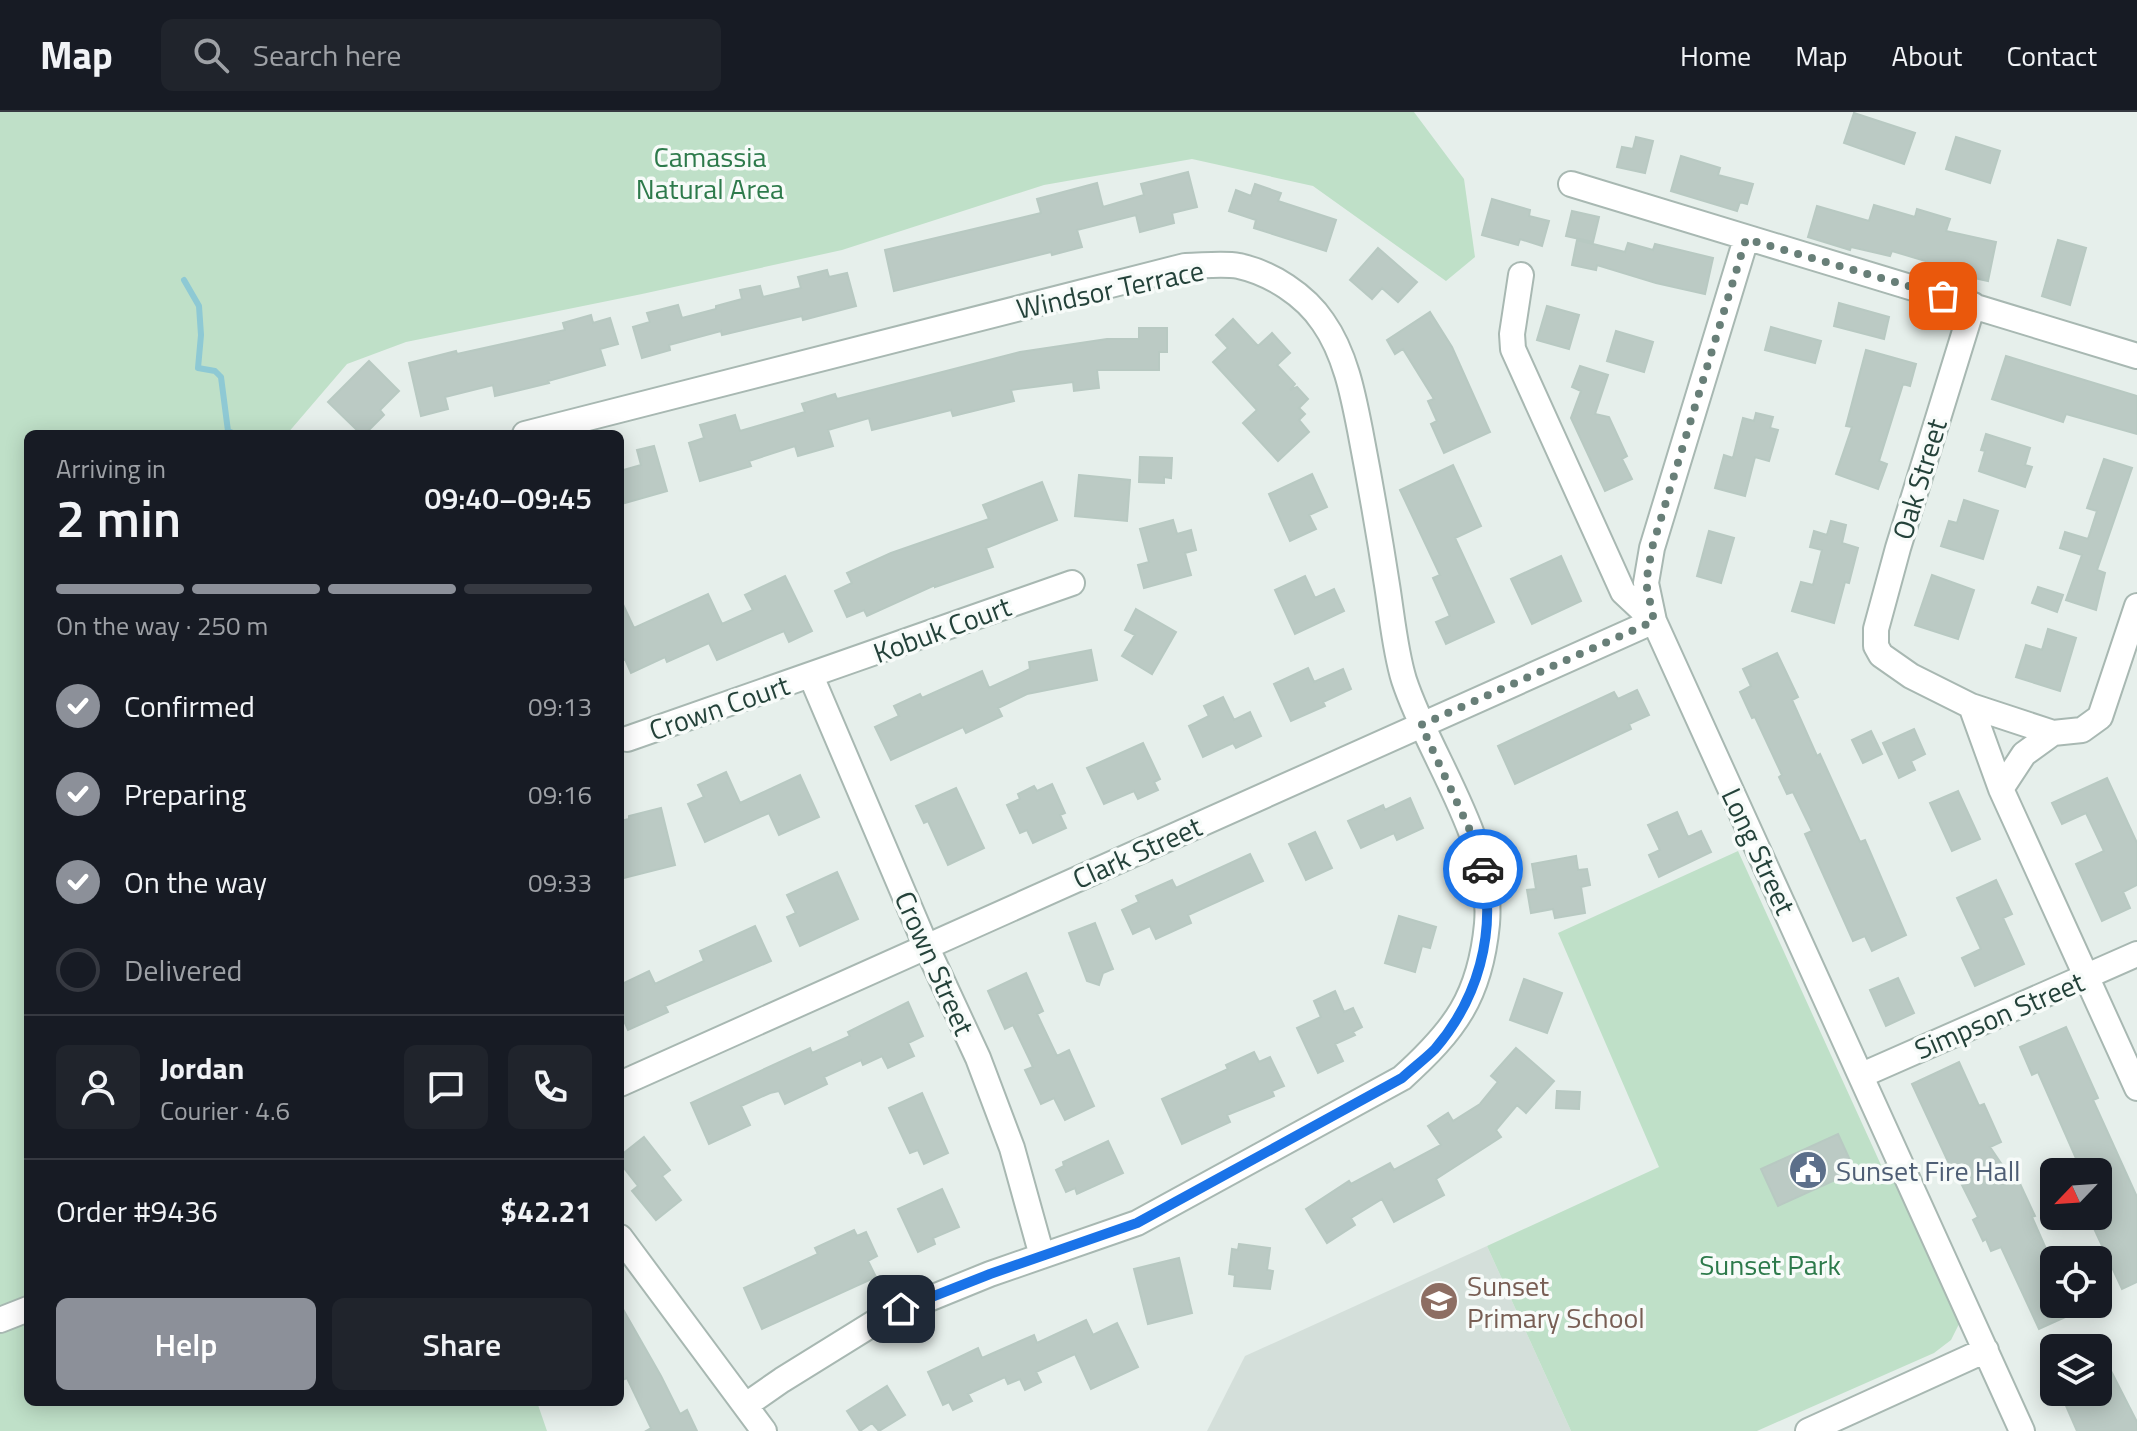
<!DOCTYPE html>
<meta charset="utf-8">
<style>
body{margin:0;font-family:"Titillium Web",sans-serif;background:#20242c;color:#f1f3f6;height:100vh;display:flex;flex-direction:column;font-size:30px;white-space:nowrap}
*{box-sizing:border-box;margin:0}
p{font-size:26px;color:#9ea1a6}
.icon{flex:none;width:44px;height:44px;fill:none;stroke:currentColor;stroke-width:2;stroke-linecap:round;stroke-linejoin:round}
.map{position:relative;flex:1;overflow:hidden}
.panel{position:absolute;left:24px;top:318px;width:600px;height:976px;display:flex;flex-direction:column;background:#171b24;border-radius:12px;box-shadow:0 4px 20px #0003}
.panel>*{flex:none}
.needle{width:52px;rotate:245deg}
.fabs{position:absolute;left:2040px;top:1046px;display:grid;gap:16px}
.fabs a{display:grid;place-items:center;width:72px;height:72px;border-radius:12px;background:#171b24;box-shadow:0 4px 20px #0003;font-size:40px}
.pin{position:absolute;display:grid;place-items:center;width:68px;height:68px;color:#fff;margin:-34px;border-radius:16px;box-shadow:0 4px 12px #0006}
.courier{position:absolute;display:grid;place-items:center;width:80px;height:80px;margin:-40px;border:6px solid #1a73e8;border-radius:50%;background:#fff;color:#222;box-shadow:0 2px 10px #0007}
.summary em{font-style:normal;font-weight:600}
.summary div{display:flex;flex-direction:column-reverse}
.summary{display:flex;align-items:center;justify-content:space-between;height:136px;padding:0 32px}
h1{font-size:52px;font-weight:600;line-height:60px}
.bar{display:grid;grid-template-columns:repeat(4,1fr);gap:12px 8px;align-content:center;height:96px;padding:0 32px}
.bar i{height:10px;border-radius:6px;background:#363941}
.bar .selected{background:#8c9099}
.bar p{grid-column:span 4}
.line{display:flex;align-items:center;gap:20px;padding:0 32px;border-top:2px solid #363941}
.line div{flex:1}
.round{display:grid;place-items:center;flex:none;width:84px;height:84px;border-radius:12px;background:#20242c}
ol{padding:0 32px;list-style:none}
li{display:flex;align-items:center;gap:24px;height:88px}
li p{margin-inline-start:auto}
li .icon{padding:8px;border-radius:50%;background:#8c9099;color:#fff;stroke-width:4}
li:last-child{color:#9ea1a6}
li i{width:44px;height:44px;border:4px solid #363941;border-radius:50%}
.primary-button{display:flex;gap:16px;margin-top:auto;padding:16px 32px}
.primary-button a{flex:1;height:92px;border-radius:12px;background:#8c9099;color:#fff;font-size:32px;font-weight:600;line-height:92px;text-align:center}
.primary-button a+a{background:#20242c;color:#f1f3f6}
header{display:flex;align-items:center;gap:48px;box-sizing:border-box;height:112px;padding:0 40px;background:#171b24;border-bottom:2px solid #363941}
header strong{font-size:38px}
nav{display:flex;gap:44px;margin-inline-start:auto;font-size:28px}
.search{width:560px;height:72px;background:#20242c;display:flex;align-items:center;gap:20px;box-sizing:border-box;padding:0 28px;border-radius:12px;color:#9ea1a6;font-size:30px}
.map>svg:first-child{display:block}
.built{fill:#d4dfda}
.green{fill:#bfe0c8}
.lines{fill:none;stroke-linecap:round;stroke-linejoin:round}
.stream{stroke:#8ec9d4;stroke-width:6}
.building{fill:#bbcac4;stroke:#b8c9c2;stroke-width:2}
.minor-casing{stroke:#a8b8b2;stroke-width:28}
.minor{stroke:#fff;stroke-width:24}
.done{stroke:#687f78;stroke-width:8;stroke-dasharray:0 14.4}
.route{stroke:#1a73e8;stroke-width:10}
.labels{text-anchor:middle;dominant-baseline:central;stroke-width:7;stroke-linejoin:round;paint-order:stroke}
.park-label{font-size:28px;fill:#2d7a4b;stroke:#f7fbf9}
.street-label{font-size:28px;fill:#24423a;stroke:#f7fbf9}
.service-label{font-size:28px;fill:#4e5e75;stroke:#f7fbf9;text-anchor:start}
.education-label{font-size:28px;fill:#785e54;stroke:#f7fbf9;text-anchor:start}
</style>
<header>
<strong>Map</strong>
<div class="search"><svg class="icon" aria-label="search" viewBox="0 0 24 24"><circle cx="10" cy="10" r="6"/><path d="M15 15l6 6"/></svg>Search here</div>
<nav><a>Home</a><a>Map</a><a>About</a><a>Contact</a></nav>
</header>
<div class="map">
<svg width="2137" height="1319" viewBox="0 0 2137 1319">
<rect width="100%" height="100%" fill="#e6efeb"/>
<path class="built" d="M1487 1134 1571 1319H1207L1245 1244Z"/>
<path class="green" d="M0 0H1414L1464 67 1475 145 1446 169 1313 74 1192 47 1044 73 842 138 642 182 406 230 347 252 287 322H28V1290H537L547 1319H0Z
M1738 739 1881 1053 1888 1050 1960 1210 1951 1228 1934 1241 1757 1319H1571L1487 1134 1659 1055 1558 821Z"/>
<g class="lines">
<path class="stream" d="M184 168 199 194 201 223 198 256 215 259 221 265 228 319 235 322"/>
</g>
<path class="building" d="M1854 1 1915 21 1904 52 1844 31Z
M1636 25 1653 29 1645 61 1617 55 1622 35 1633 37Z
M1956 25 2000 39 1990 71 1946 57Z
M1681 44 1720 56 1718 63 1753 72 1747 92 1740 90 1737 99 1671 79Z
M1188 60 1197 95 1172 101 1174 111 1140 120 1136 103 1077 118 1082 135 1052 143 1051 140 894 179 885 138 1041 101 1037 87 1097 71 1103 95 1144 83 1141 72Z
M1255 72 1281 81 1278 89 1336 108 1326 139 1254 116 1256 108 1229 99 1236 78 1251 84Z
M1492 87 1530 98 1529 104 1549 109 1542 134 1520 127 1518 133 1482 123Z
M1874 93 1915 105 1917 97 1950 107 1946 119 1996 130 1988 169 1951 161 1952 157 1892 139 1890 144 1851 135 1850 138 1808 125 1817 94 1869 109Z
M1572 99 1599 105 1593 130 1566 124Z
M1577 128 1625 140 1628 131 1653 138 1655 132 1713 146 1705 182 1656 171 1597 153 1596 158 1572 153Z
M2058 128 2086 136 2070 193 2042 184Z
M1378 136 1417 170 1398 190 1382 176 1372 187 1350 168Z
M827 158 829 165 847 161 856 194 803 208 802 204 722 223 721 219 669 233 670 238 642 246 633 215 650 210 647 201 678 193 682 206 716 197V194L742 187 740 178 760 174 763 185 801 176 798 165Z
M1839 191 1889 205 1884 227 1834 214Z
M1547 194 1579 203 1569 237 1537 228Z
M1430 200 1452 235 1490 320 1444 341 1431 312 1437 309 1428 289 1434 287 1403 237 1395 242 1387 228Z
M591 203 593 211 610 206 618 232 600 237 605 253 548 269 549 271 495 284 493 273 445 285 448 297 421 304 409 251 456 239 457 242 565 218 563 211Z
M1233 207 1258 234 1272 221 1290 241 1277 253 1295 272 1290 278 1297 275 1308 287 1299 296 1305 302 1299 308 1309 320 1278 349 1243 311 1257 298 1213 250 1228 236 1216 223Z
M1771 215 1821 229 1815 251 1765 238Z
M1139 216H1167V240H1159V258H1097L1099 276 1074 279 1073 270 1011 278 1014 289 953 304 951 298 872 318 869 306 828 318 833 334 798 344 795 334 749 349 751 354 700 369 689 331 704 326 700 313 735 303 740 319 805 300 802 292 835 282 837 287 1020 240 1107 227H1139Z
M1616 219 1653 230 1644 260 1607 249Z
M1866 238 1916 252 1910 274 1903 272 1879 349 1887 352 1878 377 1836 362 1852 315 1846 314Z
M2006 244 2137 284V322L2066 302 2063 310 1992 287Z
M369 249 399 279 380 298 384 303 365 322H361L328 290Z
M1580 254 1608 263 1595 302 1609 305 1627 344 1622 347 1632 367 1605 379 1571 306 1581 279 1572 275Z
M1756 301 1773 305 1770 316 1778 318 1769 349 1755 345 1745 384 1715 376 1724 343 1733 346 1743 306 1754 309Z
M1986 322 2030 336 2025 353 2032 355 2025 375 1979 359 1985 339 1981 338Z
M654 334 667 379 625 391 620 372V359L641 353 637 338Z
M1140 345 1172 346 1171 366 1164 365V371L1139 370Z
M2104 347 2132 356 2097 458 2105 461 2096 498 2066 488 2082 443 2060 436 2065 420 2088 427 2097 399 2087 396Z
M1453 353 1481 414 1455 426 1494 510 1446 532 1436 510 1450 504 1433 466 1440 463 1400 378Z
M1312 362 1327 395 1309 403 1316 417 1290 429 1269 382Z
M1079 363 1130 368 1127 409 1075 404Z
M1042 370 1057 408 986 436 993 455 935 475V473L867 504 864 498 847 505 835 479 852 471 847 461 891 441 989 407 983 393Z
M1964 388 1998 399 1983 447 1941 434 1949 409 1957 411Z
M1173 408 1177 422 1191 418 1196 438 1185 441 1191 463 1144 476 1138 453 1149 450 1140 417Z
M1831 409 1846 413 1842 431 1858 436 1849 471 1845 470 1834 511 1792 499 1801 470 1813 473 1822 438 1810 435 1814 419 1827 423Z
M1709 419 1734 426 1721 471 1697 464Z
M1561 444 1581 489 1532 512 1511 467Z
M1932 463 1974 478 1958 527 1915 513Z
M785 464 812 519 789 530 784 519 717 548 709 531 667 550 665 545 631 561 625 547 620 550V486L634 516 708 482 722 512 753 498 745 483Z
M1305 464 1315 486 1334 477 1344 499 1295 522 1275 478Z
M2038 475 2063 483 2057 500 2032 491Z
M1136 497 1176 520 1152 562 1122 544 1135 523 1125 518Z
M2048 517 2076 526 2060 579 2016 565 2026 533 2042 538Z
M1091 538 1097 568 1027 582 998 596 1002 604 966 621 963 615 891 648 875 615 899 604 894 594 920 582 922 586 982 559 989 576 1030 557 1029 550Z
M1777 541 1798 585 1792 588 1817 644 1820 642 1860 730 1865 728 1906 823 1872 839 1865 824 1853 829 1805 722 1812 719 1793 680 1787 682 1779 665 1782 663 1755 605 1752 606 1740 580 1751 574 1743 557Z
M1308 556 1314 570 1343 557 1351 577 1323 590 1325 594 1291 609 1274 572Z
M1637 578 1649 603 1629 612 1631 617 1515 672 1498 634 1614 580 1618 587Z
M1223 585 1234 608 1250 600 1261 624 1236 636 1233 631 1203 645 1189 614 1209 604 1204 594Z
M1914 617 1925 642 1911 649 1915 658 1899 666 1883 631Z
M1871 619 1882 642 1863 651 1852 628Z
M1143 631 1160 667 1154 670 1158 678 1138 687 1134 679 1104 692 1087 656Z
M726 660 740 691 800 663 819 705 779 723 769 701 705 730 688 692 704 685 698 673Z
M2107 666 2137 731V773L2123 780 2130 796 2102 809 2076 752 2104 739 2086 701 2062 712 2052 691Z
M1052 672 1065 701 1060 703 1066 716 1033 731 1027 718 1020 721 1007 693 1020 687 1018 682 1034 674 1037 679Z
M956 676 984 736 948 753 928 709 924 711 916 694Z
M1958 679 1980 727 1952 739 1930 691Z
M1410 686 1423 716 1397 728 1394 721 1361 736 1348 709 1383 693 1385 698Z
M661 696 675 753 620 767V709L629 707V704Z
M1677 700 1688 725 1701 719 1711 740 1659 765 1649 743 1660 738 1648 713Z
M1315 720 1332 756 1306 768 1289 732Z
M1250 742 1263 769 1188 803 1191 811 1156 827 1150 814 1133 822 1122 798 1139 790 1136 784 1172 768 1176 776Z
M1576 744 1578 758 1587 757 1590 773 1581 775 1585 801 1555 806 1553 797 1531 801 1527 778 1536 777 1532 752Z
M837 760 858 807 800 834 787 805 796 801 787 783Z
M1996 768 2012 802 2003 806 2024 852 1975 874 1962 846 1981 837 1957 786Z
M1399 804 1436 815 1430 836 1422 834 1415 860 1385 851Z
M1095 811 1113 857 1103 861 1099 873 1087 869 1069 821Z
M755 814 771 849 665 894 668 900 628 918 620 900V873L649 859 655 872 704 849 700 839Z
M1026 861 1043 899 1037 902 1057 944 1069 938 1094 994 1065 1008 1054 986 1041 992 1025 958 1033 955 1013 913 1005 917 988 879Z
M1898 866 1914 901 1886 914 1870 878Z
M1524 867 1562 881 1547 921 1510 908Z
M1335 879 1344 900 1353 896 1362 915 1353 920 1355 923 1335 932 1343 949 1318 961 1297 916 1321 905 1314 889Z
M908 890 923 924 908 931 914 944 888 956 882 944 863 953 861 948 824 965 827 972 785 992 779 979 770 981 741 994 750 1013 709 1032 691 991 810 936 812 941 850 924 848 920Z
M2066 915 2098 986 2093 988 2137 1085V1170L2122 1177 2092 1112 2098 1110V1060H2082L2038 960 2032 963 2020 935Z
M1516 936 1554 969 1526 1001 1517 993 1496 1018 1501 1025 1436 1067 1444 1083 1394 1110 1382 1087 1351 1106 1355 1113 1327 1131 1306 1097 1349 1069 1351 1072 1390 1051 1394 1058 1441 1033 1428 1014 1448 1001 1453 1009 1480 992 1498 970 1491 964Z
M1254 940 1259 950 1270 945 1284 974 1272 979 1274 984 1227 1003 1230 1010 1182 1032 1162 987 1228 957 1226 953Z
M1959 950 1979 994 1984 992 2001 1030 1990 1035 2009 1063 2015 1061 2035 1104 2032 1105 2054 1155V1192H2094L2039 1217 2001 1135 1991 1139 1986 1127 1983 1129 1973 1108 1978 1105 1952 1053 1950 1054 1912 972Z
M1557 979 1580 980 1579 997 1556 996Z
M922 981 948 1041 924 1052 918 1038 910 1041 889 996Z
M1838 1022 1855 1059 1778 1094 1761 1057Z
M644 1025 670 1058 662 1064 681 1088 656 1108 632 1079 638 1074 620 1051V1044Z
M1108 1029 1123 1061 1077 1082 1075 1076 1066 1080 1056 1058 1064 1054 1063 1050Z
M942 1077 959 1115 933 1126 935 1132 918 1140 898 1097Z
M854 1118 857 1124 866 1120 877 1144 868 1149 876 1165 762 1217 744 1176 818 1142 815 1136Z
M1239 1132 1270 1136 1267 1158 1273 1159 1270 1177 1234 1174 1235 1163 1229 1162 1232 1137 1238 1138Z
M1179 1146 1192 1201 1148 1212 1134 1157Z
M620 1192 661 1264 680 1302 687 1298 697 1319H646L651 1316 627 1266 620 1269Z
M1086 1208 1093 1223 1117 1211 1138 1255 1091 1277 1075 1242 1036 1260 1041 1270 1025 1278 1020 1267 1008 1272 1005 1265 968 1282 972 1289 953 1298 949 1290 943 1293 928 1260 978 1236 982 1246 1034 1223 1037 1231Z
M2111 1259 2137 1310V1319H2077L2060 1280H2098V1266Z
M887 1274 905 1303 879 1319 872 1311 860 1319 847 1299Z"/>
<g class="lines">
<defs>
<path id="minor" d="M1571 72 2137 244
M1521 163 1512 222 1513 237 1623 480 1654 509 2022 1319
M1973 193 1898 436 1876 517V534L1881 543 1911 564 1971 594 2053 621 2082 618 2100 605 2137 494
M525 322 1185 154C1202 154 1222 151 1239 154 1271 161 1305 183 1323 210 1345 241 1353 282 1360 318 1370 370 1379 421 1387 473 1392 504 1395 539 1404 568 1430 647 1494 728 1487 812 1480 885 1455 918 1402 966L1137 1111 990 1162 882 1206 782 1268 746 1293
M1654 509 1646 471 1652 436 1746 127
M811 564 926 834 978 946 1012 1036 1042 1144
M1971 594 2001 677 2137 976
M627 627 1072 471
M2001 677 2024 642 2053 621
M1862 963 2137 842
M620 972 1654 509
M620 1125 764 1319
M0 1208 28 1197
M1808 1319 1986 1238"/>
</defs>
<use href="#minor" class="minor-casing"/>
<use href="#minor" class="minor"/>
</g>
<g class="lines">
<path class="done" d="M1483 757 1480 740 1421 613 1654 509 1646 471 1652 436 1746 127 1943 184"/>
<path class="route" d="M901 1197 990 1162 1137 1111 1402 966C1413 956 1425 947 1435 937 1478 887 1496 822 1483 757"/>
</g>
<defs>
<symbol id="civic-disc" viewBox="-11 -11 22 22"><circle r="9.5" fill="#5c6f8a" stroke="#f7fbf9"/><path d="M-.6-6.5H3V-4.5H.6V-3L4-1V1h2V6H-6V1h2V-1L-.6-3ZM-1.2 2.5V6h2.4V2.5Z" fill="#fff"/></symbol>
<symbol id="school-disc" viewBox="-11 -11 22 22"><circle r="9.5" fill="#8d6e63" stroke="#f7fbf9"/><path d="M0-5L7-2L0 1L-7-2ZM-4 1L0 2.5L4 1V4Q0 6-4 4Z" fill="#fff"/></symbol>
</defs>
<g fill-rule="evenodd">
<use href="#civic-disc" x="1786" y="1036" width="44" height="44"/>
<use href="#school-disc" x="1417" y="1167" width="44" height="44"/>
</g>
<g class="labels">
<g class="park-label">
<text x="710" y="44">Camassia<tspan x="710" dy="32">Natural Area</tspan></text>
<text x="1770" y="1152">Sunset Park</text>
</g>
<g class="street-label">
<text transform="translate(1110 177) rotate(-12)">Windsor Terrace</text>
<text transform="translate(1919 367) rotate(-73)">Oak Street</text>
<text transform="translate(942 517) rotate(-20)">Kobuk Court</text>
<text transform="translate(719 595) rotate(-19)">Crown Court</text>
<text transform="translate(1759 739) rotate(65)">Long Street</text>
<text transform="translate(1137 740) rotate(-24)">Clark Street</text>
<text transform="translate(935 851) rotate(66)">Crown Street</text>
<text transform="translate(1999 903) rotate(-23)">Simpson Street</text>
</g>
<g class="service-label">
<text x="1836" y="1058">Sunset Fire Hall</text>
</g>
<g class="education-label">
<text x="1467" y="1173">Sunset<tspan x="1467" dy="32">Primary School</tspan></text>
</g>
</g>
</svg>
<div class="fabs">
<a><svg class="needle" viewBox="-14 -14 28 28"><path d="M0-13l5 13h-10z" fill="#e53935"/><path d="M0 13l5-13h-10z" fill="#9ea1a6"/></svg></a>
<a><svg class="icon" aria-label="locate" viewBox="0 0 24 24"><circle cx="12" cy="12" r="6"/><path d="M12 2v4M12 18v4M2 12h4M18 12h4"/></svg></a>
<a><svg class="icon" aria-label="layers" viewBox="0 0 24 24"><path d="M12 4l9 5-9 5-9-5zM3 14l9 5 9-5"/></svg></a>
</div>
<div class="pin" style="left:1943px;top:184px;background:#ea580c"><svg class="icon" aria-label="bag" viewBox="0 0 24 24"><path d="M5 8h14l-1 12H6zM9 8a3 3 0 0 1 6 0"/></svg></div>
<div class="pin" style="left:901px;top:1197px;background:#1f2937"><svg class="icon" aria-label="home" viewBox="0 0 24 24"><path d="M3 11l9-7 9 7M6 9v11h12V9"/></svg></div>
<div class="courier" style="left:1483px;top:757px"><svg class="icon" aria-label="car" viewBox="0 0 24 24"><path d="M5 17H2v-5l4-1 3-4h7l3 4 3 1v5h-3M9 17h6M6 11h13"/><circle cx="7" cy="17" r="2"/><circle cx="17" cy="17" r="2"/></svg></div>
<section class="panel">
<div class="summary"><div><h1>2 min</h1><p>Arriving in</p></div><em>09:40–09:45</em></div>
<div class="bar"><i class="selected"></i><i class="selected"></i><i class="selected"></i><i></i><p>On the way · 250 m</p></div>
<ol>
<li><svg class="icon" aria-label="check" viewBox="0 0 24 24"><path d="M5 12l5 5 9-10"/></svg>Confirmed<p>09:13</p></li>
<li><svg class="icon" aria-label="check" viewBox="0 0 24 24"><path d="M5 12l5 5 9-10"/></svg>Preparing<p>09:16</p></li>
<li><svg class="icon" aria-label="check" viewBox="0 0 24 24"><path d="M5 12l5 5 9-10"/></svg>On the way<p>09:33</p></li>
<li><i></i>Delivered</li>
</ol>
<div class="line" style="height:144px"><a class="round"><svg class="icon" aria-label="person" viewBox="0 0 24 24"><circle cx="12" cy="8" r="4"/><path d="M4 21q1-7 8-7t8 7"/></svg></a><div><b>Jordan</b><p>Courier · 4.6</p></div><a class="round"><svg class="icon" aria-label="chat" viewBox="0 0 24 24"><path d="M4 5h16v11H9l-5 4z"/></svg></a><a class="round"><svg class="icon" aria-label="phone" viewBox="0 0 24 24"><path d="M5 4h4l2 5-3 2q2 4 5 5l2-3 5 2v4C11 20 4 13 5 4z"/></svg></a></div>
<div class="line" style="height:104px"><div>Order #9436</div><b>$42.21</b></div>
<div class="primary-button"><a>Help</a><a>Share</a></div>
</section>
</div>
